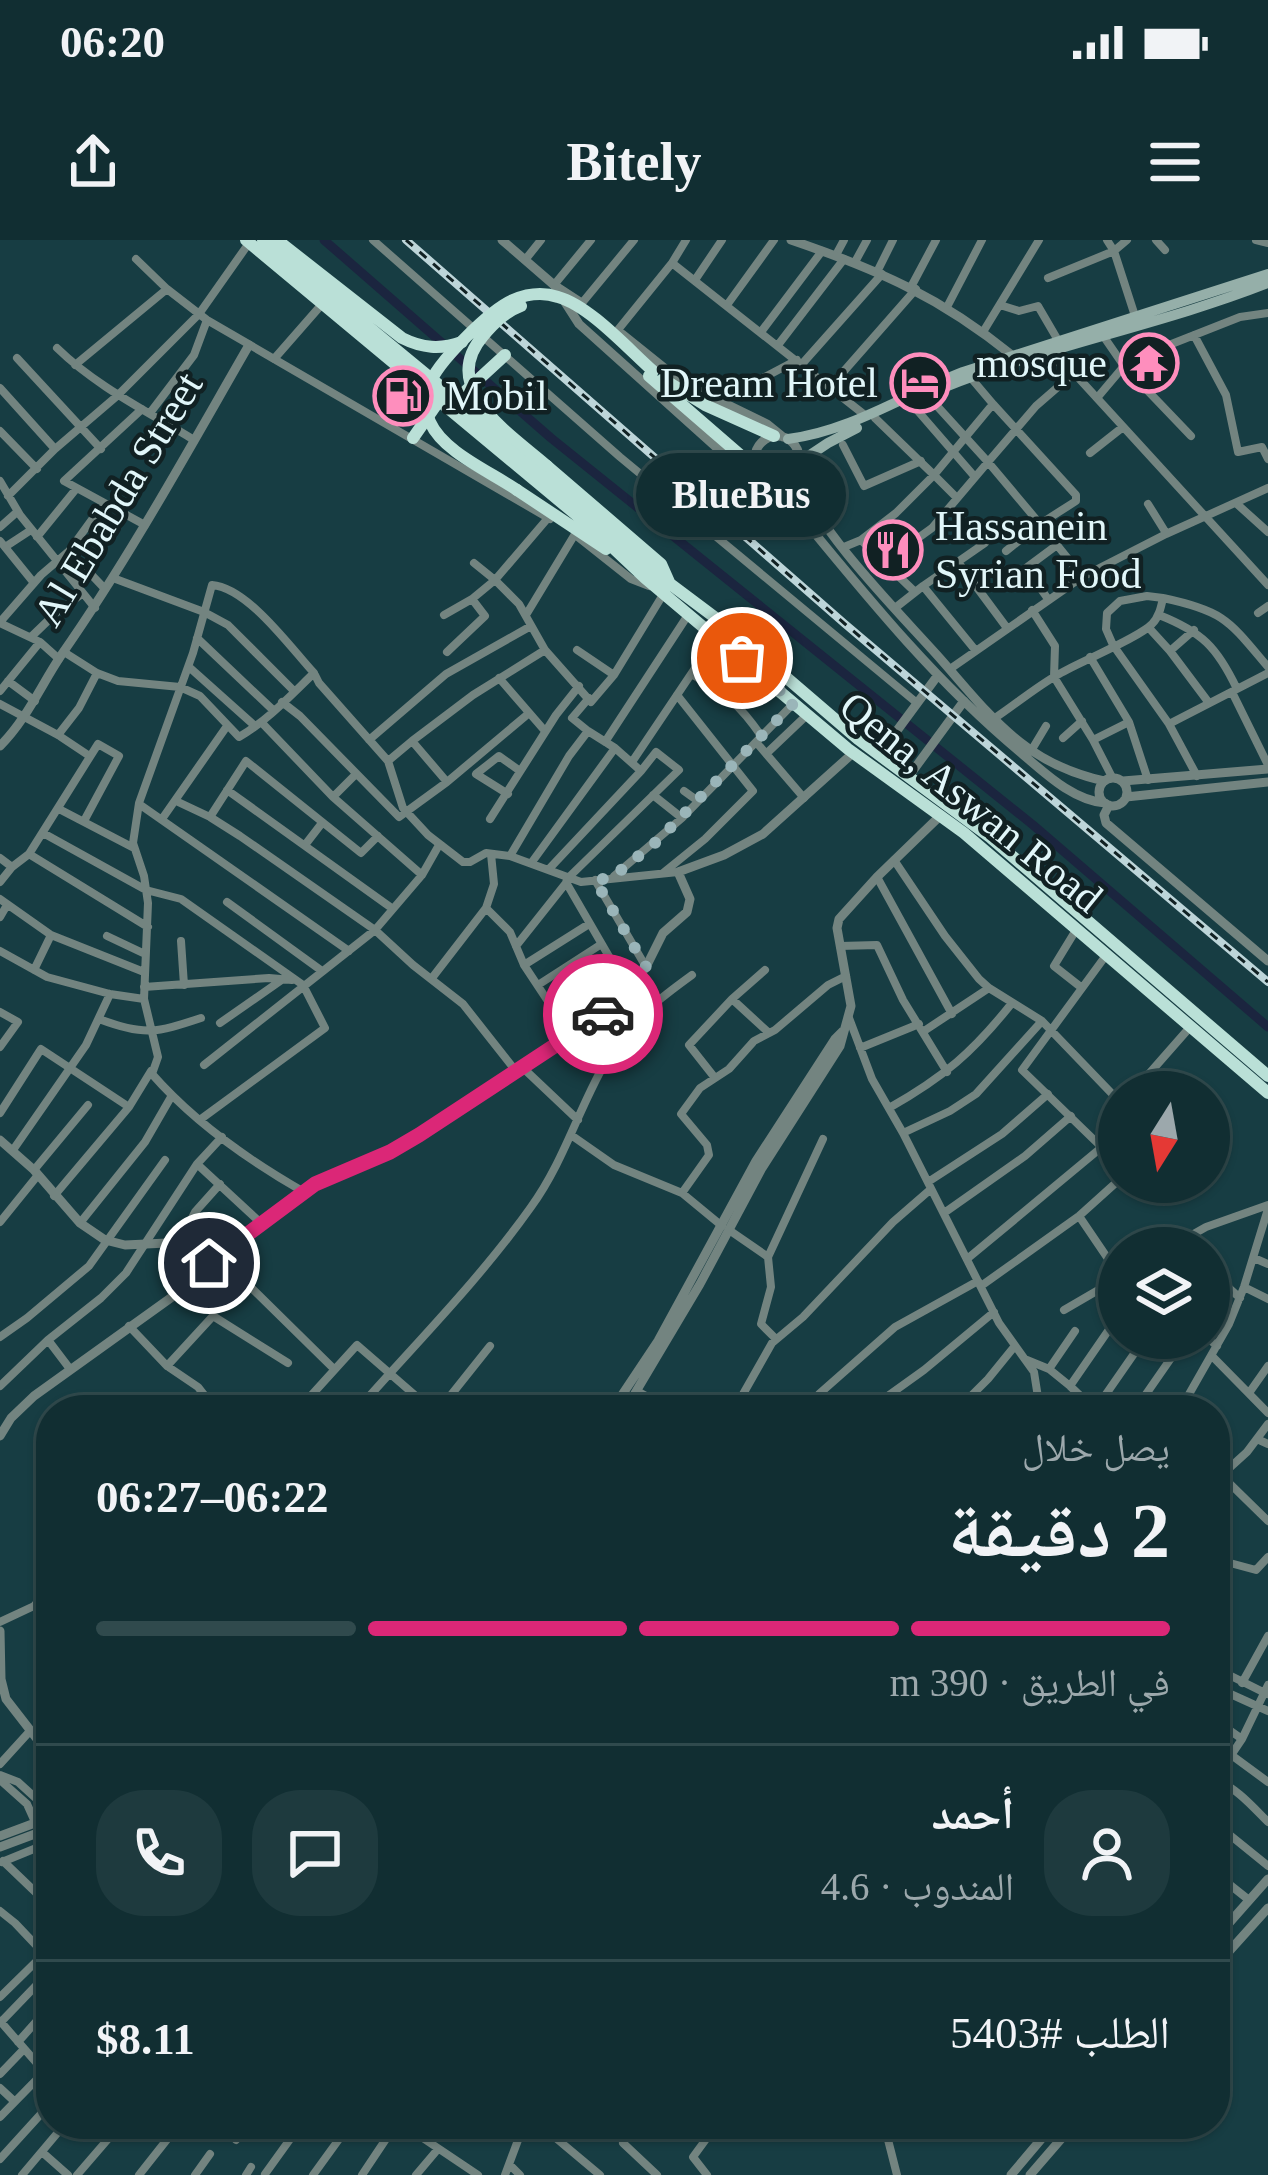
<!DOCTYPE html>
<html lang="ar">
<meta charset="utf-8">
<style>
body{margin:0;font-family:"Times New Roman","Noto Naskh Arabic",serif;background:#1e3a3e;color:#f1f3f6;direction:rtl;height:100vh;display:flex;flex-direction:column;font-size:45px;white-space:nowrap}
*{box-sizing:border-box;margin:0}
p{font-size:39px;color:#9ca8ac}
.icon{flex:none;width:66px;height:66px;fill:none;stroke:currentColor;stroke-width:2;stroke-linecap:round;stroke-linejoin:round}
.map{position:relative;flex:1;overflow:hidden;direction:ltr}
.panel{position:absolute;left:36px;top:1155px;width:1194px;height:744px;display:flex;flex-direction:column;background:#112e32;border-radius:48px;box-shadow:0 3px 9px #0004,0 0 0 3px #304a4d;direction:rtl}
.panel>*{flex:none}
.needle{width:78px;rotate:191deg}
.controls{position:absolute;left:1098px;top:831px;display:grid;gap:24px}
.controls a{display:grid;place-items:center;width:132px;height:132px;border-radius:50%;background:#112e32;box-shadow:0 3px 9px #0004,0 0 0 3px #304a4d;font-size:60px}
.pin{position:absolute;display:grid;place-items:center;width:102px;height:102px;color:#fff;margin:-51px;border:6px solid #fff;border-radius:50%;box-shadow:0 3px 12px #0007}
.courier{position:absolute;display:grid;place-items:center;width:120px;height:120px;margin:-60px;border:9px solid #db2777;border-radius:50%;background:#fff;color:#222;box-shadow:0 3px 15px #0007}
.bubble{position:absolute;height:84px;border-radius:42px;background:#112e32;box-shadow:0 3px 9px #0004,0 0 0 3px #304a4d;font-size:39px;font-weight:700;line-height:84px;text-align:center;direction:rtl}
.head em{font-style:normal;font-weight:700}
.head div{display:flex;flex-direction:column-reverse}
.head{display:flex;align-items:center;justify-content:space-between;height:204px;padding:0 60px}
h1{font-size:78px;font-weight:700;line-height:90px}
.bar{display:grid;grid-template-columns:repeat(4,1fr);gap:18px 12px;align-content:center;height:144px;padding:0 60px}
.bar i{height:15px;border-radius:9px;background:#304a4d}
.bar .active{background:#db2777}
.bar p{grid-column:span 4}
.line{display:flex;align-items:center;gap:30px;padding:0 60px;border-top:3px solid #304a4d}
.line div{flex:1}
.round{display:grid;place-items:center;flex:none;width:126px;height:126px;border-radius:48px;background:#1e3a3e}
.status{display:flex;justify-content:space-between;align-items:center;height:84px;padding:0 60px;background:#112e32;direction:ltr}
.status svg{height:33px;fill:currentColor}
header{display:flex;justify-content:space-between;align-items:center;height:156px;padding:0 60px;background:#112e32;font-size:54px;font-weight:700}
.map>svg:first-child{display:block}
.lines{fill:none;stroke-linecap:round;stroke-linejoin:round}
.canal{stroke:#1b253f;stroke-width:9}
.minor{stroke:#738480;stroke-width:8}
.tertiary{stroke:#738480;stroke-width:9}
.secondary{stroke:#95afa9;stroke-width:10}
.trunk{stroke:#bae0d7;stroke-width:12}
.rail-casing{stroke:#bdd5d9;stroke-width:8}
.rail{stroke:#112123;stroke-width:3;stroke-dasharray:9;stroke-linecap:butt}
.trunk-bridge{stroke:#bae0d7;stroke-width:12}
.done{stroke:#9ab5b9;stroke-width:12;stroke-dasharray:0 21.6}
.route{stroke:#db2777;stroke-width:15}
.labels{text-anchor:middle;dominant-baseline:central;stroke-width:9;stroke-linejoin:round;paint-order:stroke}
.poi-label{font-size:42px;fill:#e1f6f9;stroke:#112123;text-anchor:end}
.street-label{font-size:42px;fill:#e1f6f9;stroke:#112123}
</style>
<div class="status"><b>06:20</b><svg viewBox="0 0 49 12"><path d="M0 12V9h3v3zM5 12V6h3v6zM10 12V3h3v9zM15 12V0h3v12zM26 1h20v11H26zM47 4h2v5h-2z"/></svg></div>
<header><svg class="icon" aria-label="menu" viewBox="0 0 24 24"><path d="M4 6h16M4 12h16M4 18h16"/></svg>Bitely<svg class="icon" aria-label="share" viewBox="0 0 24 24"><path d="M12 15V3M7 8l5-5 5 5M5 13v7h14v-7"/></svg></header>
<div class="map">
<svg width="1268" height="1935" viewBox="0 0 1268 1935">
<rect width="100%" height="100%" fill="#173d43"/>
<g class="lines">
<path class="canal" d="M324 0 551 198 1033 585 1268 787"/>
<path class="minor" d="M373 0 620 217 917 463
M686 0 672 23 866 176
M1107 0 1114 11 1127 0
M1156 0 1165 10
M1256 0 1268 3
M836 15 844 0
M136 19 167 49 207 80 550 279
M525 20 541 0
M855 22 867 0
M877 32 893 0
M1048 38 1114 11 1135 76
M695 40 722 0
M554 45 591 0
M911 47 936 0
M582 63 634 0
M727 65 774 0
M1000 65 1019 71 1038 66 1059 102
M947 67 982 0
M617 91 672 23
M761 92 822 11
M983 92 1039 0
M1194 95 1226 155 1238 212 1262 207 1268 219
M1104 97 1124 126 1191 196
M778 105 844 19
M57 108C97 147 147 171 194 200
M1047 115 1074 133 1268 345
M17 118 101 209
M274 119 323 63
M802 124 882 34
M75 125 167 49
M830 147 916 49
M0 148 55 209
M927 155 988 222 1036 166 1074 133
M1097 158 1124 126 1136 118 1240 77 1268 73
M719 161 797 120
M910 162 975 237
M993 164 1076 255V261L1040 284 1082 336
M142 169 64 241 145 285
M150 173 194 115 207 80
M875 178 934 235 993 164 971 138
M0 191 37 229
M843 205 864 246 921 221
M1090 213 1123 187
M0 241 20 275 95 368
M8 256 55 209 117 156 199 74 249 3
M1148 264 1166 293
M1237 264 1268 292
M548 278 495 340 519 364 545 410 591 462 614 435 664 353
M0 287 17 272
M37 297 76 249
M578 297 631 339 649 346
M861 300 896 273 934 235 957 258
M0 301 34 343
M5 307 31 290
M844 307 861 300 915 352
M69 311 105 349
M885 322 932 288 988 222 1040 284 1006 311
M958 322 1007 388
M113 338 204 372 228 385 294 451
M923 346 985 303
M1163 358C1225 371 1229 381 1268 427
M1048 359 1026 328 1057 305
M895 368 923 346 976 411
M1032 370 1055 406 1054 437 1093 500 1112 537
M1258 373 1268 366
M444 375 472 359
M526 375 575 294
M1159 375C1202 392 1217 407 1237 449
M0 382 41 335 69 311 104 263
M0 383 40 402 59 419
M1149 388 1170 411 1209 463
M31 397 58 371 82 354
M197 398 273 470
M577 410 614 435
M1170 411 1194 390
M64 412 97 433 118 441 180 447 200 456 239 497C267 481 290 456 314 433
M447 412 485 376 472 359 495 340 474 323
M1090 417 1129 482 1148 540
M189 427 255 486
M950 429 1082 337 1166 294 1268 248
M691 434C725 452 740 465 762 497
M499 438 545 491
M8 441 35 461
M0 451 40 402
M1232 452 1268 525
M282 462 300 476 399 577 447 542 528 474
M0 464 58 495 88 515
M995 478C1016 464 1036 447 1059 434 1079 422 1139 398 1152 384 1159 377 1161 367 1163 358L1147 356 1120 361 1107 373 1106 389 1113 405 1169 484 1197 536
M263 484 333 557 422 635
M1169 484 1268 433
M588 491 572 478 589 458
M58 495 79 468 97 433
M1063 498 1082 481
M369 500 446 434 531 386
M1093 500 1129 482
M605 502 688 375
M756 502 804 558
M1031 511 1046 486
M767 513 808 474
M388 521 412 501
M632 522 716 397
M447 542 412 501 473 455 545 410
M227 550 393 669
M684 551 698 561
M508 554 476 534 499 516 520 531
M653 555 682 578
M333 557 355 535
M176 561 210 577 240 596 375 690 413 725 463 764 515 830
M139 564 349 711
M59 569 132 607
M210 577 246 521 361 613 378 596
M162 579 227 486
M490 579 556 475 579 446
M43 593 146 650 181 659 303 745 325 788 201 879
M305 605 322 583
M29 614 148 687
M510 616 569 516 588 491 615 508 641 531 549 629
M0 618 12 627
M894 620 945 696 979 739 989 748 1042 781 1119 861
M532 622 615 508
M663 633 705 599 753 551 677 455
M614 636 682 578 793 464
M877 637 952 774
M595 640 646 727
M0 642 12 627 29 614 98 504 119 516 84 581
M567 644 629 751
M0 659 51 695 144 732
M227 662 322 731
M486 668 494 644 491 614
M0 677 7 665
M1076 690 1054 726 1082 748
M107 696 145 714
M181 701 184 745
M516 706 566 643 567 639 679 530 656 512 641 531
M840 706 877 705 903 760 947 832
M0 711 47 737 110 754 144 759
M1107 714 1022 830 1119 924
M524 725 589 684
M34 730 51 695
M432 738 486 668 510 692 524 725 571 796
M538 745 600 705
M144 747 269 738 292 740
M732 759 769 793
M552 769 616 730
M0 772 18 782 0 807
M849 778 872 839 903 893 999 1083 1034 1132 1040 1170
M99 779C144 796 156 793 201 778
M220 783 283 739
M586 787 613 809
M924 791 989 748
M860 808 919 784
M204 825 375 690 422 635 439 605
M522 827 578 880
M715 838 689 805 732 759 765 730
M1133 852 1191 786
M889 868C944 837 973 812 1012 763
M0 873 41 809 129 867
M903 893 950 871 976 854 1042 781
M571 895 614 925 682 953 722 986
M13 910 86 805 110 754
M197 924 262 984
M34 930 88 865
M928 942 1002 894 1048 854
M304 952C248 920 194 882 152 834L158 817 144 759 148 663 144 636 133 603 139 563 193 413 212 345C248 348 290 407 314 433L319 443 388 521 403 568 428 595 463 622H470L486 613 510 616 581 642 678 632
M682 953 709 915 707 905 681 874 700 848 729 829 754 801 775 790 828 745 846 736
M54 956 129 867 151 831
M944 973 1025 916 1071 876
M1079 976 1119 1035
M0 982 38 935
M80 983 145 902 171 857
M729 990 768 1017
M178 1005 195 972 220 944
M1169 1008 1206 987 1268 965
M218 1015 334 1129
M1254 1018 1268 1024
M967 1019 1102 907
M1209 1030 1240 1058
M981 1046 1079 976 1119 940
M1244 1047 1268 1059
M1064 1070 1119 1038
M129 1086 167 1126 198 1147 216 1170
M0 1097 27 1078 89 1026 165 920
M1208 1098 1217 1106
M776 1099 761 1084 771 1047 768 1017 823 899
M48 1100 70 1129
M1212 1116 1268 1173
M1027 1120 1049 1129 1070 1146
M167 1126 213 1076 288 1123
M1049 1129 1075 1091
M0 1146 48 1100 101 1058 126 1033 197 924 222 897
M637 1151 671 1170
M1249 1153 1268 1126
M298 1170 357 1105 432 1170
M357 1170C416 1103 480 1039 531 967 566 919 581 860 612 811 631 780 663 756 692 735
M439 1170 490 1106
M734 1170 772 1103 803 1077 893 982 931 949
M823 1170 819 1154 895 1087 978 1041
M881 1170 878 1163 924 1130 994 1072
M957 1170 988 1139 1014 1107
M1095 1170 1070 1146 1119 1075
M1095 1170 1145 1098
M1135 1170 1185 1098
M1180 1170 1229 1084 1244 1047 1268 969
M1257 1199 1268 1204
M1222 1236 1268 1281
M1215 1241 1247 1212 1268 1184
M1215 1309 1230 1323 1256 1330 1268 1317
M0 1382 34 1366 51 1346
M1215 1428 1267 1454
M1242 1443 1268 1396
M1215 1447 1268 1471
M1215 1480 1242 1499
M1215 1503 1268 1542
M0 1524 30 1491
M0 1535 18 1542 51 1572
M1215 1539 1242 1499 1268 1445
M0 1540 27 1564 36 1584
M1215 1540C1236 1547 1252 1566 1268 1582
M1215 1583 1268 1626
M3 1621 51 1667
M2 1622 51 1602
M1215 1633 1249 1660
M1215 1670 1231 1681
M0 1671 15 1683 51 1721
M0 1757 51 1707
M0 1781 42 1829 43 1849 51 1865
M1 1782 51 1730
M18 1802 51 1765
M0 1834 24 1809
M0 1848 14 1861
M0 1877 44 1832
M402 1884 478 1935
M884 1884 897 1935
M198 1890 202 1884
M557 1899 600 1935
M236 1900 249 1884
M623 1903 657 1935
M42 1912 68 1935
M0 1919 50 1864
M510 1925 520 1935
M265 1934 301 1884
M22 1935 65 1884
M77 1935 121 1884
M139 1935 169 1897 173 1884
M195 1935 210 1914
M246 1935 251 1927
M313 1935 350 1884
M362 1935 396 1884
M416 1935 438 1909
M505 1935 524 1884
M707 1935 693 1917 712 1891 708 1884"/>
<path class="tertiary" d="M502 0 554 45 580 62
M791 0C879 30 940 57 1013 116
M554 45 579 84 804 286
M622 94 683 143 767 184 783 197
M755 218a22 22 0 1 1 44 0a22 22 0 1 1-44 0Z
M794 232C823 296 889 362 937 415 963 444 989 478 1020 502 1045 522 1073 534 1104 541
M770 239C849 334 924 432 1020 512 1045 533 1072 560 1105 563
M0 506C27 479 41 445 62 414 131 315 189 209 249 105
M879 515 938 435
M909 536 964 461
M1099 552a14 14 0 1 1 28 0a14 14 0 1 1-28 0Z
M1123 541 1268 529
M1126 557 1268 542
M1109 565 1104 575 1106 583 1268 721
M0 900 34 930 80 983 105 1000 125 1005 167 1003 222 1011
M612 1170 658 1101 756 921 835 799 843 791
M625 1170 700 1044 762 928 840 806 851 766 837 688 839 679 877 637 941 575
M0 1196 11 1178 34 1156 172 1057 218 1015 304 952 419 895 602 776 629 751 646 727 663 693 687 672 690 659 678 632 724 615 763 594 853 513
M0 1391 1 1439 6 1459 51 1517
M0 1596 51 1577
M0 1607 51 1588
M1215 1699 1268 1639
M1215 1727 1268 1668
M1011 1935 1054 1884
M1030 1935 1074 1884"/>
<path class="secondary" d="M917 159C1028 109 1154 88 1268 43
M788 199C851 191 904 155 963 132L1268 34
M798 223 828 203 857 188"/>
<path class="trunk" d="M246 0 591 287 645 338 848 509 964 593 1268 853
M263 0 446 151 669 343 725 385 858 499 990 597 1268 836
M277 0 402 98C422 108 440 110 462 102
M649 136 761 233
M663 139 705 165 774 196
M456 160 505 115
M413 198 443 155
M547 226 661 324 669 342
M517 250 606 309"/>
<defs>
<path id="rail" d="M406 0 845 384 1268 742"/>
</defs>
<use href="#rail" class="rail-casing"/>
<use href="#rail" class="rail"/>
<path class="trunk-bridge" d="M521 66C505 72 494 83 483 96 437 149 512 195 547 226
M517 250C491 232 443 212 430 182 425 171 424 158 429 146 436 123 490 70 513 60 527 54 543 52 558 57 590 66 628 109 653 131"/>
</g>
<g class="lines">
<path class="done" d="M603 774 629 751 646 727 595 640 611 638 656 602 794 463 742 418"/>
<path class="route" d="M209 1023 315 944 390 912 419 895 603 774"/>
</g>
<defs>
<symbol id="temple-ring" viewBox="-11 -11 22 22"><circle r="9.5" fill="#112123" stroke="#fe8ebd" stroke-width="1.5"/><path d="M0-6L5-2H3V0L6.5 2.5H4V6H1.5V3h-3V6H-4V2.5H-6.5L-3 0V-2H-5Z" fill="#fe8ebd"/></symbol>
<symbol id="hotel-ring" viewBox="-11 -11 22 22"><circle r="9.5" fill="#112123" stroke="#fe8ebd" stroke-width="1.5"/><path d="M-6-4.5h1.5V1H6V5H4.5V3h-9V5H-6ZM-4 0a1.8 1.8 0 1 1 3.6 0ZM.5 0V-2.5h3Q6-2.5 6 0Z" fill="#fe8ebd"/></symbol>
<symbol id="fuel-ring" viewBox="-11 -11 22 22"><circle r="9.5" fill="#112123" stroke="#fe8ebd" stroke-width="1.5"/><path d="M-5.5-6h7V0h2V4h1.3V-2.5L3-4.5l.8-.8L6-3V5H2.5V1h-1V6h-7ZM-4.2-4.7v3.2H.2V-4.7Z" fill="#fe8ebd"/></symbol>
<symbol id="restaurant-ring" viewBox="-11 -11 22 22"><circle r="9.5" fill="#112123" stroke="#fe8ebd" stroke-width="1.5"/><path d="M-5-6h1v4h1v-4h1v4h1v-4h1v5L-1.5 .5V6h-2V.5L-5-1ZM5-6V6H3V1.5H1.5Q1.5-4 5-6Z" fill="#fe8ebd"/></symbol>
</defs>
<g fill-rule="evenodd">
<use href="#temple-ring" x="1116" y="90" width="66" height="66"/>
<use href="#hotel-ring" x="887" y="110" width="66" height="66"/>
<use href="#fuel-ring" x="370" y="123" width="66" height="66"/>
<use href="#restaurant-ring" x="860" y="277" width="66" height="66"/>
</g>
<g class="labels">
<g class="poi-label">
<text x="1107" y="123">mosque</text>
<text x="878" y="143">Dream Hotel</text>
<text x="445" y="156" text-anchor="start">Mobil</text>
<text x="935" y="286" text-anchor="start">Hassanein<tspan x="935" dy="48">Syrian Food</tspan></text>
</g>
<g class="street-label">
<text transform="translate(118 259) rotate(-59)">Al Ebabda Street</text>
<text transform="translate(971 562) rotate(39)">Qena, Aswan Road</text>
</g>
</g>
</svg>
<div class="controls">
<a><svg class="needle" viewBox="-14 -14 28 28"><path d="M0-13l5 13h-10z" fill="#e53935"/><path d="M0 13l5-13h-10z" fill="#9ca8ac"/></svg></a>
<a><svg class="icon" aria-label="layers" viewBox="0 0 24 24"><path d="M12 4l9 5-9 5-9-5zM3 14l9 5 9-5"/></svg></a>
</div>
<div class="pin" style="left:742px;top:418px;background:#ea580c"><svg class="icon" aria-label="bag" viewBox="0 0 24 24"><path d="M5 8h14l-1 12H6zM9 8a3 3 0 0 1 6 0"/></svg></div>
<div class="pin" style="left:209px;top:1023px;background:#1f2937"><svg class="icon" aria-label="home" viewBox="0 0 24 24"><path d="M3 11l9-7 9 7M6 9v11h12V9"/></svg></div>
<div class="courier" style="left:603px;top:774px"><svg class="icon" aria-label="car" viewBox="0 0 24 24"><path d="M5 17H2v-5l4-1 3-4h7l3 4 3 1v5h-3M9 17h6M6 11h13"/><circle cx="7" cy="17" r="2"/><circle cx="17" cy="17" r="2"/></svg></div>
<div class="bubble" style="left:636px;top:213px;width:210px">BlueBus</div>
<section class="panel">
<div class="head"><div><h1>2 دقيقة</h1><p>يصل خلال</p></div><em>06:22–06:27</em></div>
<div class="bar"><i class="active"></i><i class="active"></i><i class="active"></i><i></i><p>في الطريق · 390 m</p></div>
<div class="line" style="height:216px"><a class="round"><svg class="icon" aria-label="person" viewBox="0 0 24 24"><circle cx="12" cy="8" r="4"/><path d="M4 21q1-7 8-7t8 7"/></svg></a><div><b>أحمد</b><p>المندوب · 4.6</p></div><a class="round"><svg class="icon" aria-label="chat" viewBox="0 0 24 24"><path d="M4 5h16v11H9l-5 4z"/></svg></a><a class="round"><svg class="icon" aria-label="phone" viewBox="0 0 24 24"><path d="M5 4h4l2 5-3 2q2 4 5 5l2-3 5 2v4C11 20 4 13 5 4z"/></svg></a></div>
<div class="line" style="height:156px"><div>الطلب #5403</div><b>$8.11</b></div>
</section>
</div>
